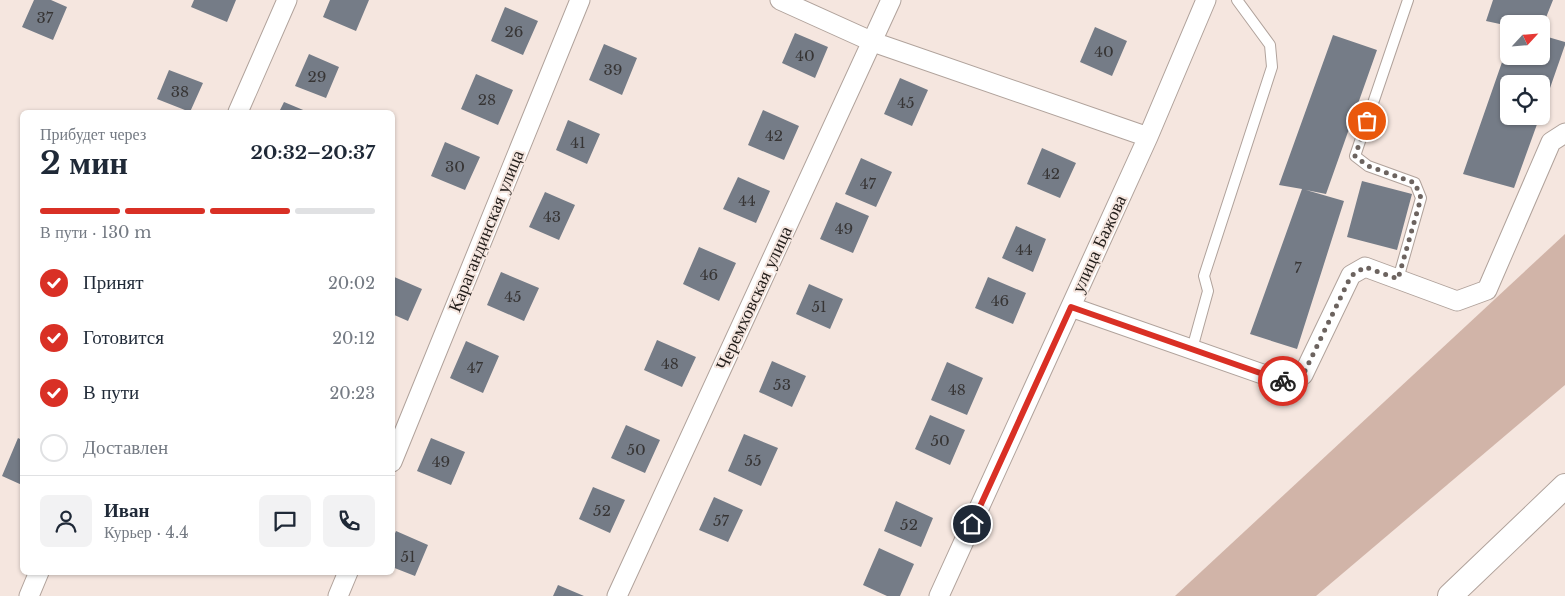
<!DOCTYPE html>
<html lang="ru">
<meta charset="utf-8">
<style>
body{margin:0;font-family:"Libre Baskerville",serif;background:#f2f2f3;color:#1f2937;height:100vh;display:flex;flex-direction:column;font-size:19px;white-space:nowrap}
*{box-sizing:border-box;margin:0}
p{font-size:16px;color:#747a83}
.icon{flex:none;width:28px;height:28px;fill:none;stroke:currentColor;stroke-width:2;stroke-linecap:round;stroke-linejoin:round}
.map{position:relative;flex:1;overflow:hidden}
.drawer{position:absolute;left:20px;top:110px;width:375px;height:465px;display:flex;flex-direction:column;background:#fff;border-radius:8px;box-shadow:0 1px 4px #0004}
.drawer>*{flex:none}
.needle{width:32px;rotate:64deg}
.fabs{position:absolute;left:1500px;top:15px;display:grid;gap:10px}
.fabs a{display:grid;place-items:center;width:50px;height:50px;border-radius:8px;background:#fff;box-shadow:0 1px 4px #0004;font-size:25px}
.pin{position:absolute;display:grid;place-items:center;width:42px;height:42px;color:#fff;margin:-21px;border:2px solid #fff;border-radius:50%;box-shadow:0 1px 5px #0007}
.courier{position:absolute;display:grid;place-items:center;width:50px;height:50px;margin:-25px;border:4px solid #d93025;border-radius:50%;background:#fff;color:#222;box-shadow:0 1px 6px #0007}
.head em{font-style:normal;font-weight:700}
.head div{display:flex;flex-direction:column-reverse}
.head{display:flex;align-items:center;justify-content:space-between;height:85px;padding:0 20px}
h1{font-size:32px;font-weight:700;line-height:38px}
.bar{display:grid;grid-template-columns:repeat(4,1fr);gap:8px 5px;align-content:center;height:60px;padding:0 20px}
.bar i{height:6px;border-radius:4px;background:#e0e1e3}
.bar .current{background:#d93025}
.bar p{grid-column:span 4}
.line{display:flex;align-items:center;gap:12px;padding:0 20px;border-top:1px solid #e0e1e3}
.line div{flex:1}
.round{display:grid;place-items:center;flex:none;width:52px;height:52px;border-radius:8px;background:#f2f2f3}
ol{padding:0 20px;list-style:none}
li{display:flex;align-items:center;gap:15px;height:55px}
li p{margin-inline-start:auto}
li .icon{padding:5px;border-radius:50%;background:#d93025;color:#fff;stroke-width:4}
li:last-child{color:#747a83}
li i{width:28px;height:28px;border:2px solid #e0e1e3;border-radius:50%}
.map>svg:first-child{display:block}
.green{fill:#d1b4a8}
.building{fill:#757c87}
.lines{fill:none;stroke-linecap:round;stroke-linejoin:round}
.service-casing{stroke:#b0a29b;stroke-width:12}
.minor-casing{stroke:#b0a29b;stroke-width:21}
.tertiary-casing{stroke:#b0a29b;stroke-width:26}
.service{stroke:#fff;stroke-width:10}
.minor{stroke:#fff;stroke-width:19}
.tertiary{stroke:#fff;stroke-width:24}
.done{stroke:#6c635f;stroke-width:5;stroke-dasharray:0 9}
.route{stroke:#d93025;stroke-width:6}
.labels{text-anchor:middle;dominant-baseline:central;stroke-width:4;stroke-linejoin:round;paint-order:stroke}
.number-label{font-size:15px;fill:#373535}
.street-label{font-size:18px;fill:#221d1a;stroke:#f5e6df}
</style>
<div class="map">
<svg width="1565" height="596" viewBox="0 0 1565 596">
<rect width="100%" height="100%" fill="#f5e6df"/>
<path class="green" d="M1565 234V385L1316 596H1175Z"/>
<path class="building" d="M34 0H51L67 7 53 40 22 27Z
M194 0H236L227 22 191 7Z
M330 0H369L356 31 323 17Z
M1493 0H1553L1541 30V24H1509V26L1486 21Z
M505 7 538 21 523 55 491 41Z
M1095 27 1127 41 1112 76 1080 62Z
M795 33 828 47 815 78 782 63Z
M1333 35 1377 50 1326 194 1306 190 1344 201 1297 349 1250 334 1302 189 1279 185Z
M1541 35 1565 42V45L1542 111 1541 84H1509V116H1540L1514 188 1463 174 1508 45 1509 56H1541Z
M604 44 637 58 622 95 589 80Z
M309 54 339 67 326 98 295 86Z
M169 70 203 83 190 112 157 99Z
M476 74 513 90 498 125 461 109Z
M900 78 928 90 912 126 884 114Z
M284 102 308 112H279Z
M763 110 799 126 784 160 748 145Z
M568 120 600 134 587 164 556 150Z
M445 142 480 157 465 190 431 176Z
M1042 148 1076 163 1060 198 1027 184Z
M861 158 892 172 876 207 845 194Z
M738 177 770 191 756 223 723 209Z
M1362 181 1412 194 1397 250 1347 237Z
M545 192 575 205 559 240 529 227Z
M836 202 869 216 853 253 820 239Z
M1016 226 1046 239 1033 272 1002 258Z
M699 247 736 263 719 301 683 284Z
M501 272 539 288 524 321 487 305Z
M392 276 422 289 408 321 392 314Z
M988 277 1026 293 1013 324 975 308Z
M809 284 843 299 830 329 796 314Z
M657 340 696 357 682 387 644 370Z
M466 341 499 356 483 393 450 378Z
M772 361 806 376 792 407 759 392Z
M947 362 983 378 967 415 931 400Z
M930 415 965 430 950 465 915 449Z
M626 425 660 440 645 473 611 458Z
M744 434 778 448 761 486 728 471Z
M18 438 22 440V485L2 476Z
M431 438 465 452 451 485 417 471Z
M593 487 625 500 610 533 579 519Z
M714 497 743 510 728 542 699 530Z
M896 501 933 518 921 547 884 531Z
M396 531 428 545 415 576 392 567V540Z
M879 548 914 564 900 596H887L863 585Z
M558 585 584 596H553Z"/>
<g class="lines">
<defs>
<path id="service" d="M1398 279 1421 198 1415 183 1368 166 1355 156 1408 0
M1192 349 1208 291 1204 276 1272 67 1270 45 1237 0"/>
<path id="minor" d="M780 0 873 42 1148 137
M238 112 287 0
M1071 307 1288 383 1303 375 1351 275 1365 267 1457 301 1487 290 1551 142 1565 133
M392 462 580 0
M29 596 39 572
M338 596 348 572
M617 596 891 0
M939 596 1148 137 1206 0"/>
<path id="tertiary" d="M1450 596 1565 486"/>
</defs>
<use href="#service" class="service-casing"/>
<use href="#minor" class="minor-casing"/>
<use href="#tertiary" class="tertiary-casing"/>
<use href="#service" class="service"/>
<use href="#minor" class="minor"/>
<use href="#tertiary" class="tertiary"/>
</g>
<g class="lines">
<path class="done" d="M1283 381 1288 383 1303 375 1351 276 1365 267 1398 279 1421 198 1415 183 1368 166 1355 156 1367 121"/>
<path class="route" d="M972 524 1071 307 1283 381"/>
</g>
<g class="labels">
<g class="number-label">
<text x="45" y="17">37</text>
<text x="514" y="31">26</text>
<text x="1104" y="51">40</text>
<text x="805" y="55">40</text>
<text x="613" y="69">39</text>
<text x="317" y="76">29</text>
<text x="180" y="91">38</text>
<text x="487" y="99">28</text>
<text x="906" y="102">45</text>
<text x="774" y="135">42</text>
<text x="578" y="142">41</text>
<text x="455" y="166">30</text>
<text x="1051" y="173">42</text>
<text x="868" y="183">47</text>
<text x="747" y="200">44</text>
<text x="552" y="216">43</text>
<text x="844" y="228">49</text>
<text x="1024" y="249">44</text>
<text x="1298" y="267">7</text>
<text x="709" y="274">46</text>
<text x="513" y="296">45</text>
<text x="1000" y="300">46</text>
<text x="819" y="306">51</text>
<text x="670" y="363">48</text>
<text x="475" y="367">47</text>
<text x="782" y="384">53</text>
<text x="957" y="389">48</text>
<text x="940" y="440">50</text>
<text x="636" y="449">50</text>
<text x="753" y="460">55</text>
<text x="441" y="461">49</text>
<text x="602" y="510">52</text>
<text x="721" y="520">57</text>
<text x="909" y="524">52</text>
<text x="408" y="556">51</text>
</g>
<g class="street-label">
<text transform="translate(486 231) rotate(-68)">Карагандинская улица</text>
<text transform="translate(1099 244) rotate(-65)">улица Бажова</text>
<text transform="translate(754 298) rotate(-65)">Черемховская улица</text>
</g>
</g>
</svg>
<div class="fabs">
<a><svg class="needle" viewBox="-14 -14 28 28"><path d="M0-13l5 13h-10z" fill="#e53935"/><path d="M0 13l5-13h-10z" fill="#747a83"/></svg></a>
<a><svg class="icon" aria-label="locate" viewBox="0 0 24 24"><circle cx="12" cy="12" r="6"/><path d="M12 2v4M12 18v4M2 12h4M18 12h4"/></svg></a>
</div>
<div class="pin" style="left:1367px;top:121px;background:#ea580c"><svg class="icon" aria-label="bag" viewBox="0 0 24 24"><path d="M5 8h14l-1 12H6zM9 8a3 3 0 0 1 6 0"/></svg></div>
<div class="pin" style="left:972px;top:524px;background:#1f2937"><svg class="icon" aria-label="home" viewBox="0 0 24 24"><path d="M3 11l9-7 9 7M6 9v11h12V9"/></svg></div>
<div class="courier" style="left:1283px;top:381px"><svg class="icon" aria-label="bike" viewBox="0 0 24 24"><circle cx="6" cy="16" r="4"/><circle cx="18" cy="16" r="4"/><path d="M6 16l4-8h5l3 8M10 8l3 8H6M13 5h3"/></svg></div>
<section class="drawer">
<div class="head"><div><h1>2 мин</h1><p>Прибудет через</p></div><em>20:32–20:37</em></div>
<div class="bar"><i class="current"></i><i class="current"></i><i class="current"></i><i></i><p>В пути · 130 m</p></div>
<ol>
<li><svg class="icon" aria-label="check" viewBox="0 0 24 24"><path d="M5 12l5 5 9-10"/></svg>Принят<p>20:02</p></li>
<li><svg class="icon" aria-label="check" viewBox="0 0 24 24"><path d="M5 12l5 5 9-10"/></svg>Готовится<p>20:12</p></li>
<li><svg class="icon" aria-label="check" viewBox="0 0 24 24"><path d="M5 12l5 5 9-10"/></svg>В пути<p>20:23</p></li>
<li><i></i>Доставлен</li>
</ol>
<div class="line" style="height:90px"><a class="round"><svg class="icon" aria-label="person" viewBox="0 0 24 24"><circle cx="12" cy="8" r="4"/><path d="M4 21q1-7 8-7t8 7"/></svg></a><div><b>Иван</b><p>Курьер · 4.4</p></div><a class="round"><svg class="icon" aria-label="chat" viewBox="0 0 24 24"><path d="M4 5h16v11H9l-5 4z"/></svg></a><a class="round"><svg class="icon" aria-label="phone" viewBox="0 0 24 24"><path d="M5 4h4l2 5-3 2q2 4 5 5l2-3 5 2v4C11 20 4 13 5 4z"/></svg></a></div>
</section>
</div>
